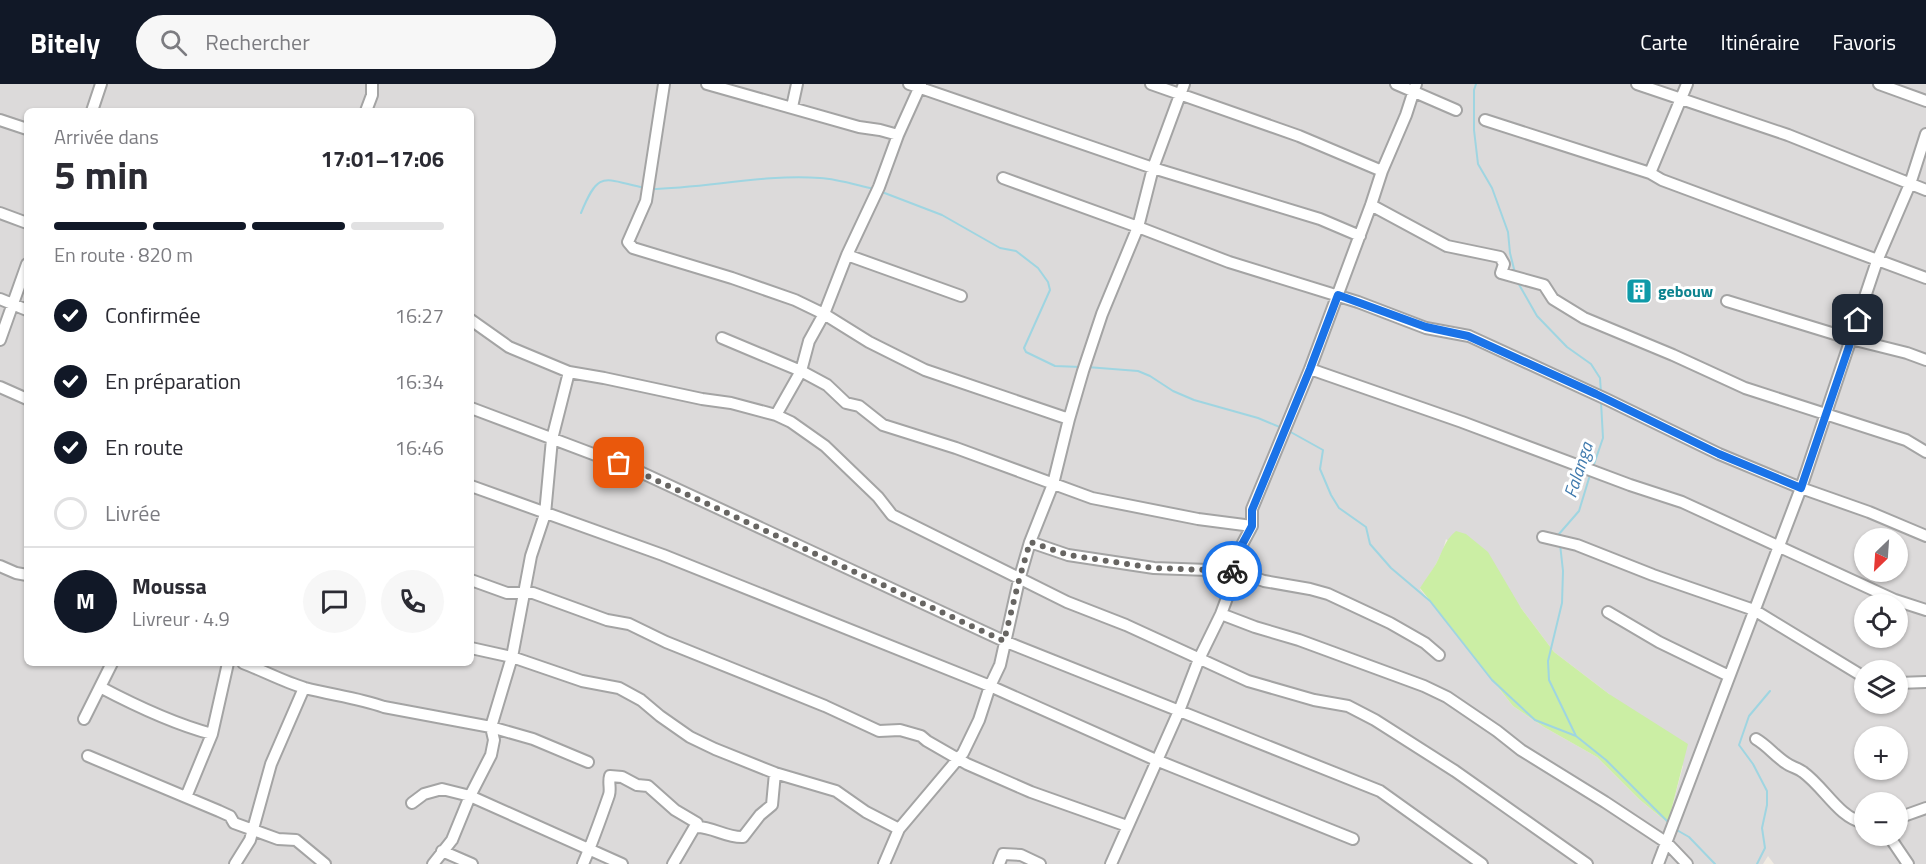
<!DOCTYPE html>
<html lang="fr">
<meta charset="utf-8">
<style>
body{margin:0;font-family:"Titillium Web",sans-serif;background:#f7f7f7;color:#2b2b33;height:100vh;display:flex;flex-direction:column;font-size:22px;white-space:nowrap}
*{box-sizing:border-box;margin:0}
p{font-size:20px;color:#7c7c81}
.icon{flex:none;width:33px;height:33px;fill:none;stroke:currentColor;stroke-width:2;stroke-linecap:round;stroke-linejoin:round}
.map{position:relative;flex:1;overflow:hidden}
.side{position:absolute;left:24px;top:24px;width:450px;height:558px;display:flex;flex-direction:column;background:#fff;border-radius:9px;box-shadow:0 2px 4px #0004}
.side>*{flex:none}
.needle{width:39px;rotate:205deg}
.fabs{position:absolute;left:1854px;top:444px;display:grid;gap:12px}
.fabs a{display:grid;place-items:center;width:54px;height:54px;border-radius:50%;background:#fff;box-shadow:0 2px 4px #0004;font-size:30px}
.pin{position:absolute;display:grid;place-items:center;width:51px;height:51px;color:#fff;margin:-26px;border-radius:12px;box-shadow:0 3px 9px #0006}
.courier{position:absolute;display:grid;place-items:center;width:60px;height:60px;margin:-30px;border:4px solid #1a73e8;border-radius:50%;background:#fff;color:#222;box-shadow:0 2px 8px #0007}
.summary em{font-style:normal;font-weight:700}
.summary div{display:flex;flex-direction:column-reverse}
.summary{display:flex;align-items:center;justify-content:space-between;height:102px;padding:0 30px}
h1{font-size:39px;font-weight:700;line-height:45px}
.bar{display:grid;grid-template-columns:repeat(4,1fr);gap:9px 6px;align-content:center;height:72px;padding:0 30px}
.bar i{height:8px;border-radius:4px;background:#e1e1e2}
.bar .on{background:#111827}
.bar p{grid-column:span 4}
.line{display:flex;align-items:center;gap:15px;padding:0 30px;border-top:2px solid #e1e1e2}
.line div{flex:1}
.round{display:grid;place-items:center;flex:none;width:63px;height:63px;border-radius:32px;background:#f7f7f7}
ol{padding:0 30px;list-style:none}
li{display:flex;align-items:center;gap:18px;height:66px}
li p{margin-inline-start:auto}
li .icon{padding:6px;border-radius:50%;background:#111827;color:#fff;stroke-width:4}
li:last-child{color:#7c7c81}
li i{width:33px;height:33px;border:3px solid #e1e1e2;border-radius:50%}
header{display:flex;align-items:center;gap:36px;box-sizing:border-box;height:84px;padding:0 30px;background:#111827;color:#fff}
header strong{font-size:28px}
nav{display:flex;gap:33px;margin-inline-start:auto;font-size:21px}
.search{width:420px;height:54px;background:#f7f7f7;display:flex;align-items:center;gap:15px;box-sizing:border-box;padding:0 21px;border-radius:33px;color:#7c7c81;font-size:22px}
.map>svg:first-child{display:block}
.residential{fill:#dcdada;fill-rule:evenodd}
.grass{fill:#cbeea4}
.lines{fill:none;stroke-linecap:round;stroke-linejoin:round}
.stream{stroke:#9fd5e1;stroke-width:2}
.minor-casing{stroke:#a4a4a4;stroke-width:14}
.minor{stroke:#fff;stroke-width:10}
.done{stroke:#676562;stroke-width:6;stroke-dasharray:0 10.8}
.route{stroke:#1a73e8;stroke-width:8}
.labels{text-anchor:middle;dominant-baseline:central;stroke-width:6;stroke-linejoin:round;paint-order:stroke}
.culture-label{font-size:16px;font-weight:bold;fill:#0d838f;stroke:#fff;text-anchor:start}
.water-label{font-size:18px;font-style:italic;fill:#407aad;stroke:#fff}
</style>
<header>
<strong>Bitely</strong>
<div class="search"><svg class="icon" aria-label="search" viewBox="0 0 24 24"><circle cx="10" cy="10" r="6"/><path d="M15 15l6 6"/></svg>Rechercher</div>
<nav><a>Carte</a><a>Itinéraire</a><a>Favoris</a></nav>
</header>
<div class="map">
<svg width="1926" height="780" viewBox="0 0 1926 780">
<rect width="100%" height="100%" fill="#f0ebe2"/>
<path class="residential" d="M0 0H1926V780H1774L1768 772 1763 780H0ZM27 27H471V579H27ZM1864 454H1898V488H1864ZM1446 455 1521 524 1554 568 1609 610 1683 682 1668 739 1639 715 1597 673 1544 643 1513 622 1420 505 1435 482 1443 466ZM1864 520H1898V554H1864ZM1864 586H1898V620H1864ZM1864 652H1898V686H1864ZM1864 718H1898V752H1864Z"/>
<path class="grass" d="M1456 447 1466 450 1488 468 1521 524 1554 568 1609 610 1688 660 1668 739 1639 715 1597 673 1544 643 1513 622 1420 504C1425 496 1431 488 1436 480 1443 467 1444 457 1456 447Z"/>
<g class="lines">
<path class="stream" d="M1476 0 1474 6V46L1478 80 1492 104 1508 148 1510 169 1515 189
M650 105C707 104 763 90 820 94 838 95 856 101 874 105
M882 108 942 131 1000 164 1016 167 1038 184 1048 198 1050 206 1024 264 1026 268 1055 282 1081 283
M581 129C599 85 603 95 645 104
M1517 197 1537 232 1567 263 1591 280 1600 294 1601 309
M1087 283 1138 287 1150 292 1173 307 1194 316 1258 334 1282 344
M1287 346 1323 366 1320 385 1331 411 1339 424 1366 443 1370 460 1391 484 1430 517 1492 596 1535 636 1576 652
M1593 383 1603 354 1601 318
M1560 454 1559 450 1579 427 1590 391
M1560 460 1563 487 1562 519 1548 577 1549 596 1576 652 1606 676 1669 739
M1675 745 1689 753 1715 780
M1757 780 1765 764 1762 744 1767 721V707L1753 680 1739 661 1749 632 1770 607"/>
<defs>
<path id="minor" d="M664 0 646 117 628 158 633 164 732 194 795 216 824 230 869 258 925 286 1069 335
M707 0 859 43 880 46 898 51
M909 0 1153 84 1320 135 1360 152
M1151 0 1299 52 1382 87
M1396 0 1456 26
M1637 0 1788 51 1926 106
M1879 0 1926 17
M792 23 797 0
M92 27 101 0
M366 27 372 11V0
M0 36 27 45
M1485 36 1650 89 1662 96 1926 194
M1650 89 1687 0
M1003 94 1138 143 1229 178 1358 218 1426 244 1469 252 1606 315 1719 370 1801 404 1869 428 1926 452
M1371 121 1447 162 1500 173 1504 180 1501 189 1544 201 1553 215 1584 234 1673 271 1745 304 1906 356 1926 368
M0 129 27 139
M847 171 961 212
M0 215 27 226
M1727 217 1851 255 1907 269 1926 276
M471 236 509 263 569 288 604 294 702 315 731 319 776 331 791 338 825 362 878 413 892 431 1067 518 1126 541 1248 597 1314 616 1348 622 1375 636 1455 687 1587 780
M722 254 801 287 827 301 846 319 859 322 883 341 956 364 1092 414 1198 435 1252 442
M0 256 27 180
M1310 285 1462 338 1630 401 1682 418 1895 516 1926 526
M0 303 27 315
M471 324 638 387 1004 557 1380 707 1482 780
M776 331 801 287 809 257 824 230 847 171 879 103 898 51 921 0
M471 402 663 471 990 602 1156 676 1353 755
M1543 453 1577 461 1653 491 1754 526 1864 593
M1030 458 1068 471 1154 484 1235 487 1264 497 1310 505 1328 510 1390 539 1425 559 1439 571
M0 482 16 489 27 491
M471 496 507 509H533L607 536 629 540 666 558 825 622 879 647 900 646 921 652 927 657 967 680 1031 708 1127 742
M1608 528 1659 558 1729 592
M1221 530 1255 543 1299 556 1424 602 1447 613 1497 647 1521 666 1605 718 1667 759 1687 780
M471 564 512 573 582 597 619 604 641 616 660 632 690 653 715 665 775 689 836 707 866 728 899 745
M243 579C264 587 284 598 305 604 332 611 359 614 384 623L491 643 533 655 588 678
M1898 599 1926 598
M100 603C136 622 174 640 212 650
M84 635 112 579
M1756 655C1768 662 1775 672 1786 679 1791 683 1798 684 1803 688 1825 704 1838 733 1864 739
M88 672 219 727 230 732 234 739 278 755 296 756 325 780
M186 713 212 650 228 579
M412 719 424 710 442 705 470 712 622 780
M1898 734 1926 724
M1889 752 1908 780
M442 767 472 780
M235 780 250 756 271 680 304 604
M433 780 452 756 470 712 491 671 494 656 491 643 512 573 531 472 545 430 552 355 569 288
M583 780C593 757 601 734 609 711 611 705 608 698 610 692L622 693 637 701 648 702 675 726 697 739
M673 780 697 739V743C713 743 727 754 743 753L760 731 772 721 775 689
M884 780 899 745 963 669 979 636 990 602 1000 581 1019 496 1030 458 1053 400 1069 335 1083 287 1102 230 1138 143 1153 84 1184 0
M999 780 1003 770 1021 771 1040 780
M1111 780 1179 627 1199 575 1221 530 1234 495 1237 470 1252 442V425L1310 285 1371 121 1382 87 1406 31 1416 0
M1658 780 1801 404 1877 177 1910 100 1926 50"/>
</defs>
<use href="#minor" class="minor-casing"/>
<use href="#minor" class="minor"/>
</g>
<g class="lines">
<path class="done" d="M619 379 1004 557 1019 496 1030 458 1068 471 1154 484 1232 487"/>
<path class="route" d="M1232 487H1235L1237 470 1252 442V426L1310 285 1338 211 1426 243 1468 252 1596 310 1719 370 1801 404 1858 236"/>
</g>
<defs>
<symbol id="building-square" viewBox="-11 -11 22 22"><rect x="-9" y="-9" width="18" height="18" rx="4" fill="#0f9aa8" stroke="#fff"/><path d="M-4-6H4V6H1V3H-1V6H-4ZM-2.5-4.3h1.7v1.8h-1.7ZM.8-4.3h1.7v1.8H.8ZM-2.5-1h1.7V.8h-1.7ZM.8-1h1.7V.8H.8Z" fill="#fff"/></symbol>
</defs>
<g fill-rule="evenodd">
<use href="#building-square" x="1624" y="192" width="30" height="30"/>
</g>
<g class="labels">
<g class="culture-label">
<text x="1658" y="207">gebouw</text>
</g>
<g class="water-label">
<text transform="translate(1578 386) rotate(-72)">Falanga</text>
</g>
</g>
</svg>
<div class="fabs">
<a><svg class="needle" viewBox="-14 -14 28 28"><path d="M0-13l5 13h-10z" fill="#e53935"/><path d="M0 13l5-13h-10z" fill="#7c7c81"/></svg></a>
<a><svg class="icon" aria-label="locate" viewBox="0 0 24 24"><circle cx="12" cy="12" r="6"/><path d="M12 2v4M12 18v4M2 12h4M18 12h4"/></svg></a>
<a><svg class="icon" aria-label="layers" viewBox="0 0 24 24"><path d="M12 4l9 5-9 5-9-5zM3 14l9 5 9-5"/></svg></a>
<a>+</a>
<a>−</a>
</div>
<div class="pin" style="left:619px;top:379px;background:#ea580c"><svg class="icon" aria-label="bag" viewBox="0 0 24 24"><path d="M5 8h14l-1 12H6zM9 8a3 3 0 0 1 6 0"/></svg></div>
<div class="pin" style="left:1858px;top:236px;background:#1f2937"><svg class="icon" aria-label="home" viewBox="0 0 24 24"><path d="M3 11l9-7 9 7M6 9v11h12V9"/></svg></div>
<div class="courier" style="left:1232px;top:487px"><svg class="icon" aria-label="bike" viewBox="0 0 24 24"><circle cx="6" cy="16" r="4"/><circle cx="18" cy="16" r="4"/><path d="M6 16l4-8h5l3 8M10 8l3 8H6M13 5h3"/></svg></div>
<section class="side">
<div class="summary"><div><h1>5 min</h1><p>Arrivée dans</p></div><em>17:01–17:06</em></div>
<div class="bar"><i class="on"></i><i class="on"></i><i class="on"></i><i></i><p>En route · 820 m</p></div>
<ol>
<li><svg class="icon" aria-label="check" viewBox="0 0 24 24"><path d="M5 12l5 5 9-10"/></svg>Confirmée<p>16:27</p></li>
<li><svg class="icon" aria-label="check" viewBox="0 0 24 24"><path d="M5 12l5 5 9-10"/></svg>En préparation<p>16:34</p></li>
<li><svg class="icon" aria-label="check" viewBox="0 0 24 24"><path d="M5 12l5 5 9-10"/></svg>En route<p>16:46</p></li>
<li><i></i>Livrée</li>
</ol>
<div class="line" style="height:108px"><b class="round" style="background:#111827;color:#fff">M</b><div><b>Moussa</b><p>Livreur · 4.9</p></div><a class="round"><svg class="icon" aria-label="chat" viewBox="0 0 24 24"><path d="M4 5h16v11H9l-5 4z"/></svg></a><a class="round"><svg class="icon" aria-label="phone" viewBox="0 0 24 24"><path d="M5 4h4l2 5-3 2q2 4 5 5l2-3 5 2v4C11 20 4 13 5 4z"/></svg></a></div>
</section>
</div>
